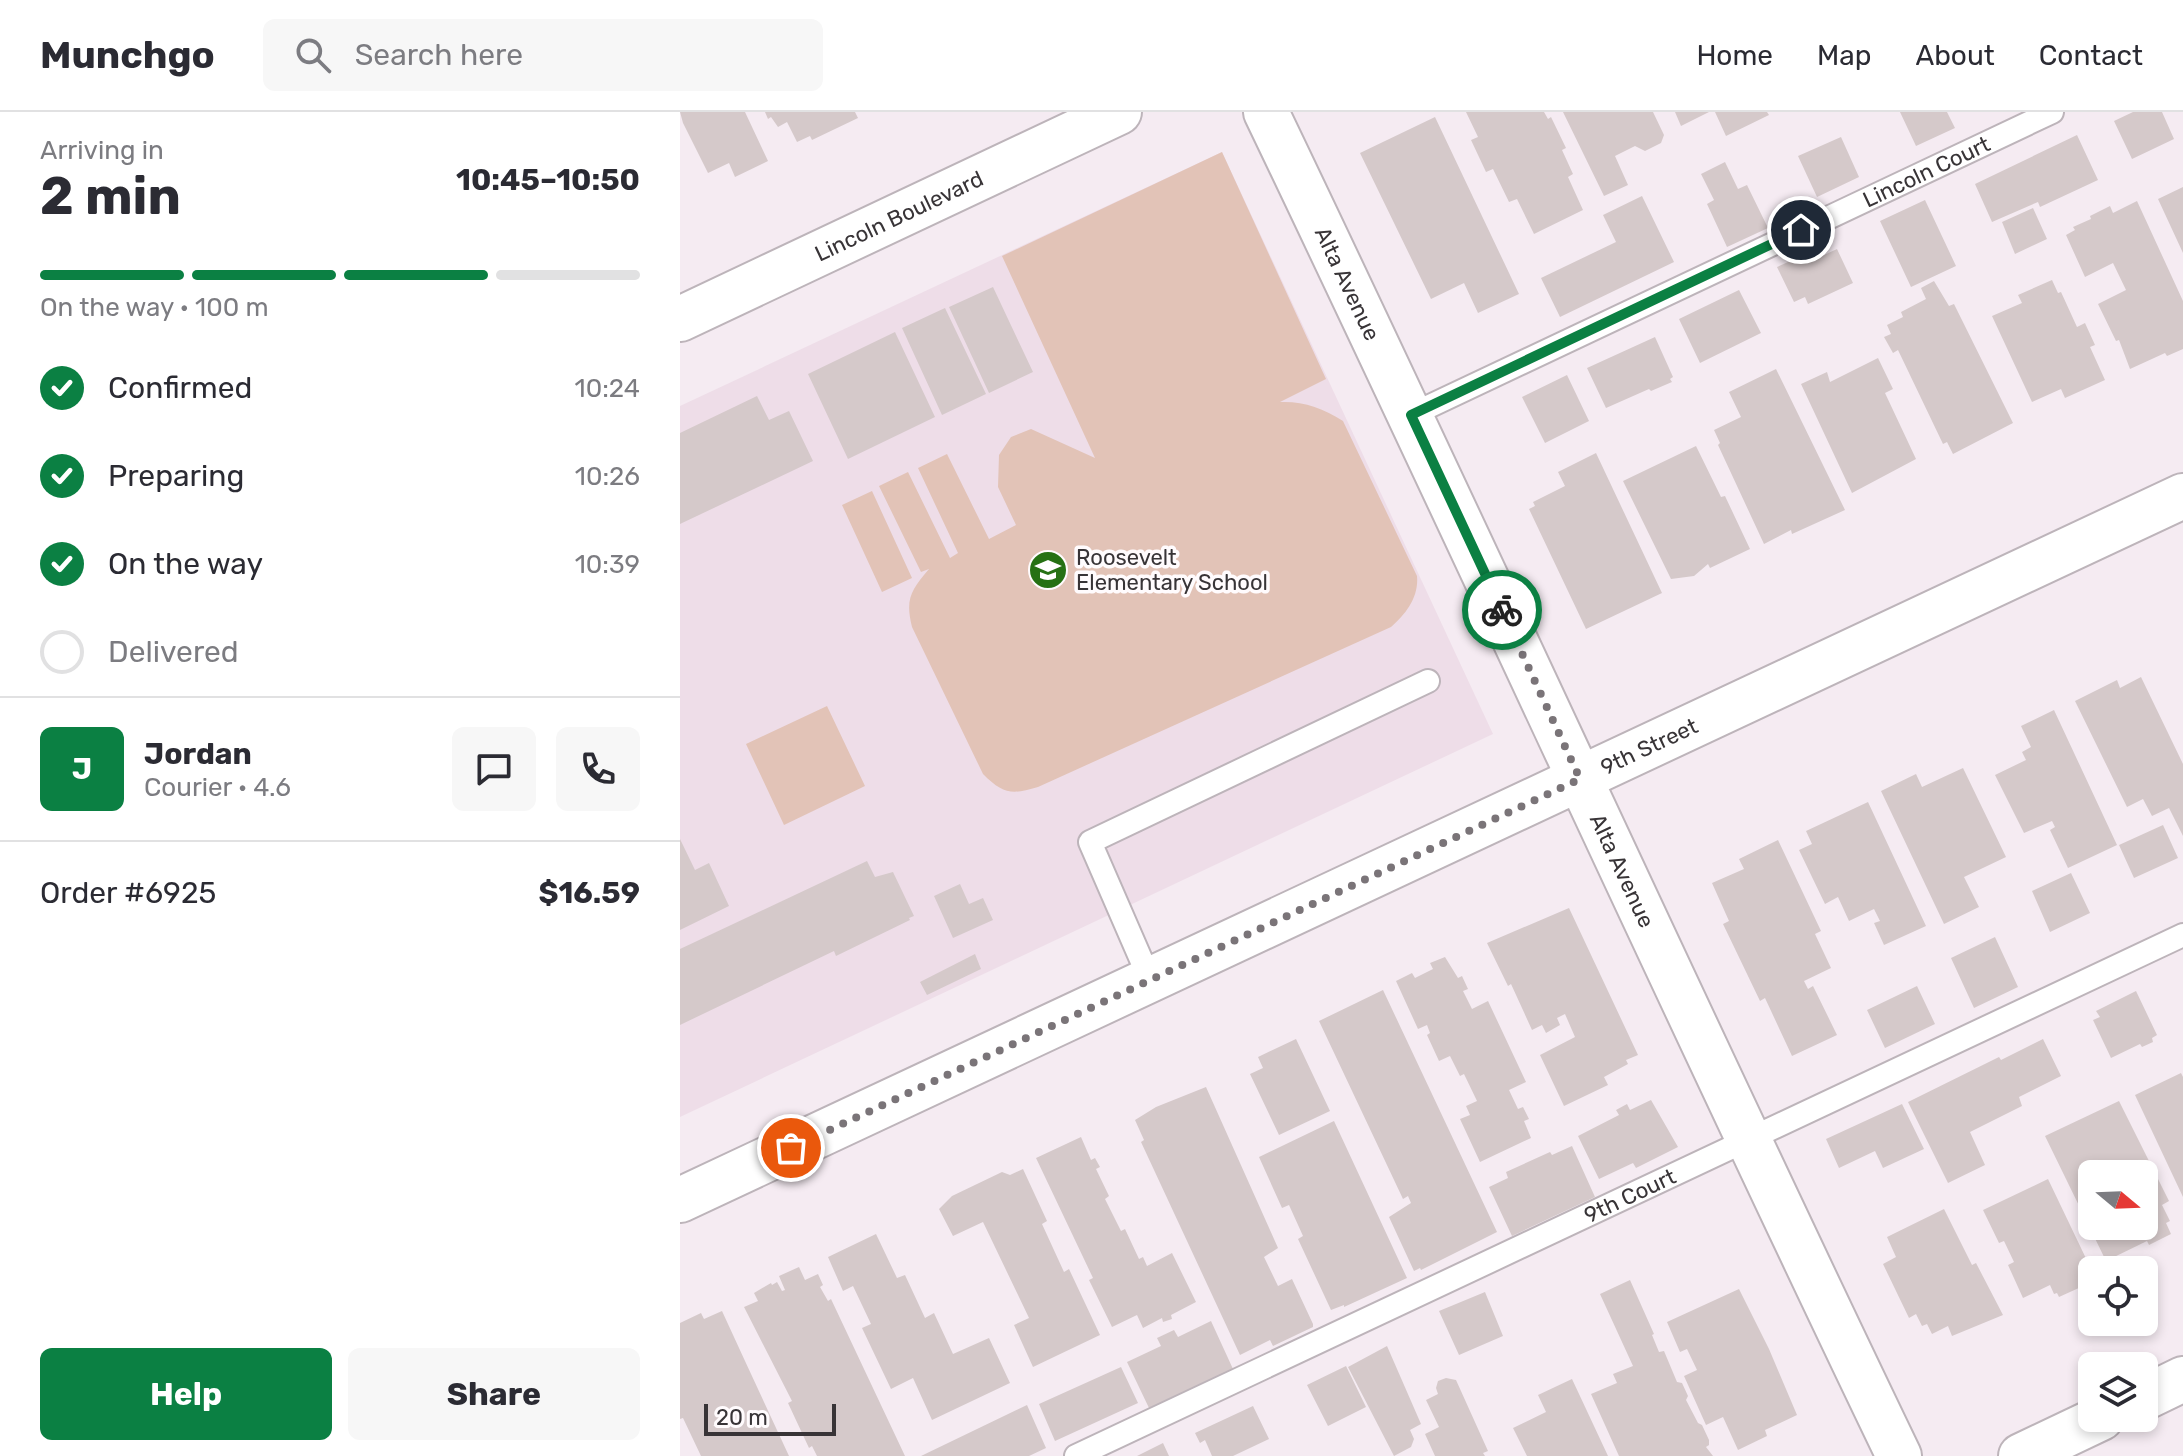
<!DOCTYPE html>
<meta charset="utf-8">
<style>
body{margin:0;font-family:Rubik,sans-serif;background:#f7f7f7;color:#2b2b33;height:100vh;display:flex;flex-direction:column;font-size:30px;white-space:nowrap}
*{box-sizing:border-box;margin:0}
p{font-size:26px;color:#7c7c81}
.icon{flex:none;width:44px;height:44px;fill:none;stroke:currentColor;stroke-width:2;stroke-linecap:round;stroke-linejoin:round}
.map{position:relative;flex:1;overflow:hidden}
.sheet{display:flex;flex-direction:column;background:#fff;width:680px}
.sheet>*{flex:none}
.needle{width:52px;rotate:109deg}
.tools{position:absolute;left:1398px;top:1048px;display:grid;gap:16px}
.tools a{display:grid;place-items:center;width:80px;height:80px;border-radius:12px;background:#fff;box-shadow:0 4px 12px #0003;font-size:40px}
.scale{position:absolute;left:24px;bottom:20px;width:132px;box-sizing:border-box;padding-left:8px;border:4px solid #383437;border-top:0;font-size:22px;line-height:28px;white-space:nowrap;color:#383437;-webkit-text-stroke:6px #fffbfd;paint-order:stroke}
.pin{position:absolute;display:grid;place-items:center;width:68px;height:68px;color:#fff;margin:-34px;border:4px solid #fff;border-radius:50%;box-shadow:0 2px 8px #0007}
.courier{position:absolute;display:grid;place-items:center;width:80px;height:80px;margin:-40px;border:6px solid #0b8043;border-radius:50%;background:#fff;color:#222;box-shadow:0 2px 10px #0007}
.overview em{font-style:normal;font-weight:700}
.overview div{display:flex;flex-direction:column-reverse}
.overview{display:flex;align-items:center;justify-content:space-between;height:136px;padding:0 40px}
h1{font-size:52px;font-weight:700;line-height:60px}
.bar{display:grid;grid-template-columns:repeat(4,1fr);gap:12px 8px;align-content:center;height:96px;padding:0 40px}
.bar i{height:10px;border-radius:6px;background:#e1e1e2}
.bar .on{background:#0b8043}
.bar p{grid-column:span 4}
.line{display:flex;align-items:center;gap:20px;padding:0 40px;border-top:2px solid #e1e1e2}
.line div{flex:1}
.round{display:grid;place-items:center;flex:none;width:84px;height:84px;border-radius:12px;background:#f7f7f7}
ol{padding:0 40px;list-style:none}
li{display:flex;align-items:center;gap:24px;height:88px}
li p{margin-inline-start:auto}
li .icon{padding:8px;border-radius:50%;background:#0b8043;color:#fff;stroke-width:4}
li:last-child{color:#7c7c81}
li i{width:44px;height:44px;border:4px solid #e1e1e2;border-radius:50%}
.primary-button{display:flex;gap:16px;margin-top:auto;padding:16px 40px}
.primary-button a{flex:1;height:92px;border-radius:12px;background:#0b8043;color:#fff;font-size:32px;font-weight:700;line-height:92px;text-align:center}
.primary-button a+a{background:#f7f7f7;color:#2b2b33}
header{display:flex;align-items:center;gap:48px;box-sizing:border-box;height:112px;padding:0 40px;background:#fff;border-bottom:2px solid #e1e1e2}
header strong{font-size:38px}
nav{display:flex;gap:44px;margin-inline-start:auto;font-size:28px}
.search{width:560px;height:72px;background:#f7f7f7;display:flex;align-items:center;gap:20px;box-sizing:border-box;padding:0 28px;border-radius:12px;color:#7c7c81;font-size:30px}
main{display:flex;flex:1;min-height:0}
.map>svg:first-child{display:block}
.built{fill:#eedde8}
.green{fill:#e2c3b7}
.building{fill:#d5c9ca;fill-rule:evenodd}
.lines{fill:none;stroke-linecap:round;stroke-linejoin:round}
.service-casing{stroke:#bdb4ba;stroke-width:26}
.minor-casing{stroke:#bdb4ba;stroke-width:48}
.service{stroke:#fff;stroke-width:22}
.minor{stroke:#fff;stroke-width:44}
.done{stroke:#7a7478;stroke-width:8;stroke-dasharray:0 14.4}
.route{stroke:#0b8043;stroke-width:10}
.labels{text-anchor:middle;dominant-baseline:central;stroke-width:7;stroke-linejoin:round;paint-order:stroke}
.street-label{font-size:22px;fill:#383437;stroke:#fffbfd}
.poi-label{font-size:22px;fill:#383437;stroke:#fffbfd;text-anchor:start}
</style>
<header>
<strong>Munchgo</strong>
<div class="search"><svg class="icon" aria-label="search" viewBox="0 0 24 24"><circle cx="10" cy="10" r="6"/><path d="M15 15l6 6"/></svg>Search here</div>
<nav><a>Home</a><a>Map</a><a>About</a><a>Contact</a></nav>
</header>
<main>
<section class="sheet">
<div class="overview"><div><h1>2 min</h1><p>Arriving in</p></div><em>10:45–10:50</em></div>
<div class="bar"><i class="on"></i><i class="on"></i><i class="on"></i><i></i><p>On the way · 100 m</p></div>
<ol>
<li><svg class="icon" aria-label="check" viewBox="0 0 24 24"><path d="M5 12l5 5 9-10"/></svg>Confirmed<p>10:24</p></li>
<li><svg class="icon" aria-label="check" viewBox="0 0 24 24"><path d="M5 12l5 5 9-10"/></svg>Preparing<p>10:26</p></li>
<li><svg class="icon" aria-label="check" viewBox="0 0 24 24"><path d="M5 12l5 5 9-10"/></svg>On the way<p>10:39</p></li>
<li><i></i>Delivered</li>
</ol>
<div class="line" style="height:144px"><b class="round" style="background:#0b8043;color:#fff">J</b><div><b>Jordan</b><p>Courier · 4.6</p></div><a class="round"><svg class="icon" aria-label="chat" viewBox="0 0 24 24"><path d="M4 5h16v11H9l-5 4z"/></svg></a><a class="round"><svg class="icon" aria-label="phone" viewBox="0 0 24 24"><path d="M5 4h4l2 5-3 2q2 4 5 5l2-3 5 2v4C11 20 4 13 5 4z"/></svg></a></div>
<div class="line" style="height:104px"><div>Order #6925</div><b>$16.59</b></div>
<div class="primary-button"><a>Help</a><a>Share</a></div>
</section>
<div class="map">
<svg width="1503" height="1344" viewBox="0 0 1503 1344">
<rect width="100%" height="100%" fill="#f5ebf2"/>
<path class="built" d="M542 40 813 622 0 1005V294Z"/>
<path class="green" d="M542 40 646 267 600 290C623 289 643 296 663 309L737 464C739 485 726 502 711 515L358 675C332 683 323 682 303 662L232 515C225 487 231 478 249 457L241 460 199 374 228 360 270 446 278 441 238 356 267 342 309 427 336 413 318 375 319 343 331 325 351 317 415 346 322 144Z
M192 379 232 466 202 480 162 393Z
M147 594 185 674 104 713 66 632Z"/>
<path class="building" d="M0 0H65L88 49 55 65 49 51 28 61 3 11Z
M85 0H175L178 6 132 28 130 24 117 30 107 10 98 15 91 5 88 7Z
M786 0H864L868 7 871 5 886 36 882 38 893 62 888 65 903 98 854 122 837 87 829 90 813 57 806 60 791 28 798 25Z
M883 0H973L984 23 981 31 965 39 955 34 935 44 948 73 924 84Z
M995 0H1029L1001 14Z
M1035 0H1087L1089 3 1046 24Z
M1220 0H1267L1275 16 1236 34Z
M1453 0H1482L1494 27 1452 47 1434 9Z
M755 5 839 182 798 201 784 171 751 187 680 41Z
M1397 23 1418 68 1360 95 1358 90 1312 110 1295 72Z
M1161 25 1179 65 1137 85 1118 44Z
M1045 50 1058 77 1067 73 1088 116 1047 135 1027 92 1034 88 1021 62Z
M1503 75V141L1478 87Z
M962 84 994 150 880 205 861 166 936 130 923 103Z
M1245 88 1276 154 1231 175 1200 109Z
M1457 89 1503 189V237L1487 244 1485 241 1450 257 1439 228 1436 229 1418 192 1446 178 1433 151 1405 165 1386 123 1395 118 1393 115 1411 107 1410 104 1430 94 1433 101Z
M1353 96 1367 127 1335 142 1322 110Z
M1157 137 1173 171 1128 192 1125 185 1114 190 1097 155 1126 142 1129 150Z
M1372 168 1378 181 1381 180 1397 215 1405 211 1415 233 1410 235 1425 268 1385 286 1381 277 1352 290 1312 204 1342 191 1338 183Z
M1254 169 1269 194 1274 192 1333 311 1273 342 1267 330 1263 332 1218 238 1213 241 1204 225 1211 222 1207 213 1223 205 1221 200 1246 187 1241 176Z
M313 175 353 260 309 281 269 195Z
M1059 178 1081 221 1020 251 999 207Z
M265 196 306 282 262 303 222 216Z
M215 220 255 305 168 347 128 262Z
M975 225 993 265 990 267 992 270 971 279 969 277 926 296 907 256Z
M1198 246 1213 277 1205 281 1236 347 1172 381 1121 272 1147 260 1150 270Z
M1096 257 1165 398 1112 422 1111 418 1084 432 1038 333 1040 331 1034 318 1061 305 1049 280Z
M887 263 909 309 865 331 842 285Z
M77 284 89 308 109 299 133 349 0 412V321Z
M1016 334 1041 385 1045 384 1070 437 1030 456 1028 452 1014 464 991 467 943 369Z
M916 341 982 481 906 517 849 397 855 394 853 390 885 374 878 360Z
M1461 565 1503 652V724L1489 696 1472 704 1463 687 1447 695 1395 589 1437 568 1440 576Z
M1374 598 1437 733 1388 756 1370 718 1375 715 1372 709 1344 721 1315 663 1346 648 1342 640 1351 635 1341 614Z
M1283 656 1326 745 1284 765 1299 795 1264 812 1201 679 1236 662 1242 675Z
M1188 690 1246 814 1204 833 1194 811 1200 809 1194 797 1169 809 1158 785 1145 792 1119 738 1132 732 1126 719Z
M1483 713 1498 746 1454 766 1439 733Z
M0 727 15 758 29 751 49 794 0 818Z
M1098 728 1141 819 1135 822 1151 856 1124 869 1128 877 1133 874 1157 923 1112 944 1085 886 1080 889 1043 812 1049 809 1032 771 1064 757 1059 747Z
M187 749 195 765 213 760 234 804 229 806 230 808 156 844 154 839 0 913V837Z
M1391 761 1410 801 1370 820 1352 779Z
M280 772 289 792 303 786 313 808 273 826 254 784Z
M889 796 958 943 946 948 948 952 924 965 928 973 884 994 860 943 895 925 885 902 877 906 880 913 866 921 862 913 852 918 831 872 828 874 807 831Z
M1315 825 1338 875 1294 896 1271 846Z
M295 842 301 857 247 883 240 870Z
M765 845 778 866 782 864 788 877 783 879 792 897 808 889 846 970 829 978 838 997 843 995 849 1007 844 1009 851 1026 800 1050 780 1007 790 1003 786 994 797 989 784 962 780 964 770 944 759 949 747 923 750 921 747 913 738 917 716 869 732 861 735 866 753 857 750 851Z
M1237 874 1255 912 1205 936 1187 898Z
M703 878 817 1120 741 1158 740 1156 734 1159 709 1105 731 1091 728 1084 723 1087 639 909Z
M1456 879 1477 923 1472 926 1473 930 1462 935 1460 932 1431 946 1413 908 1420 905 1416 899Z
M616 927 650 999 599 1023 570 962 583 956 578 945Z
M1363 927 1381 964 1339 985 1342 994 1290 1020 1305 1053 1268 1071 1228 990 1319 945 1321 948Z
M1501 961 1503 965V1085L1455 983Z
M526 975 598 1136 584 1145 598 1174 612 1167 633 1212V1215L593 1234 590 1228 560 1243 461 1030 464 1028 455 1008 476 995Z
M971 988 998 1035 956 1056 953 1051 919 1067 898 1024 939 1003 936 998 947 992 950 998Z
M1439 989 1489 1089 1482 1093 1490 1109 1486 1111 1491 1122 1469 1133 1467 1129 1426 1149 1365 1024ZM1412 1062H1464V1114H1412Z
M1222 992 1244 1037 1203 1056 1195 1039 1159 1056 1146 1027Z
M654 1009 727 1166 664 1195V1193L651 1198 618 1127 623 1124 609 1093 602 1096 579 1045Z
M401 1025 411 1048 415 1046 420 1055 416 1057 429 1084 425 1087 441 1119 445 1117 459 1147 463 1145 467 1154 492 1141 516 1190 491 1203 492 1207 483 1210 482 1206 463 1216 457 1203 432 1215 409 1168 413 1166 356 1046Z
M892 1034 915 1085 832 1124 809 1075 828 1066 826 1060 870 1040 872 1043Z
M343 1057 367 1109 362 1112 384 1160 389 1157 420 1223 353 1255 334 1213 349 1206 303 1110 273 1124 259 1097 272 1084 322 1060 330 1063Z
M1368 1067 1412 1159V1170L1379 1185 1377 1181 1374 1182 1370 1173 1343 1186 1328 1153 1334 1150 1324 1129 1319 1131 1303 1098Z
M1264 1097 1292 1153 1296 1151 1323 1203 1272 1224 1268 1214 1252 1222 1247 1212 1242 1214 1236 1202 1229 1206 1203 1152 1216 1145 1207 1125Z
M196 1122 217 1166 225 1163 245 1206 254 1201 273 1242 309 1226 330 1271 252 1308 233 1266 211 1277 182 1216 191 1212 173 1174 163 1179 148 1145Z
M119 1155 125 1168 138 1162 143 1173 140 1175 148 1189 151 1187 225 1344H137L132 1334 129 1336 108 1291 112 1289 64 1195 78 1189 74 1181 91 1171 92 1173 97 1170 102 1179 105 1178 99 1164Z
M950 1168 974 1222 972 1223 979 1240 984 1239 997 1270 1002 1271 1008 1284 1006 1288 1018 1311 1022 1313 1029 1328V1333L1026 1335 1033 1344H939L911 1282 937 1271 933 1262 953 1254 920 1182Z
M1059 1177 1089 1237 1117 1303 1085 1318 1087 1324 1058 1338 1043 1305 1026 1313 1004 1264 1017 1258 1007 1237 1000 1240 987 1210Z
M805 1180 823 1224 779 1243 759 1199Z
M42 1199 65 1249 109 1344H21L3 1306 0 1307V1211L21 1201 24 1207Z
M531 1209 553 1257 469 1296 447 1250 481 1234 477 1226 494 1218 498 1225Z
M707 1234 741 1312 730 1318 734 1327 731 1335 714 1344 668 1255Z
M666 1254 686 1295 648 1314 627 1273Z
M441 1255 458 1291 375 1329 359 1292Z
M766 1266 776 1268 808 1339 803 1341 805 1344H755L745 1322 759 1315 746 1288 758 1282 756 1276 758 1269Z
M892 1267 928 1344H847L833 1316 866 1300 858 1283Z
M347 1293 366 1336 349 1344H241Z
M573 1294 589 1327 553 1344H532L525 1328 520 1331 515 1321Z
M483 1331 489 1344H457Z"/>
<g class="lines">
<defs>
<g id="service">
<path id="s1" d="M731 303 1372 0"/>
<path d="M470 868 410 730 748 569"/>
<path id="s2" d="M396 1344 1503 823"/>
</g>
<g id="minor">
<path id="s3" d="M586 0C800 446 1004 898 1219 1344"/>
<path id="s4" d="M0 207 439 0"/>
<path id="s5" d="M0 1088 1503 384"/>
<path d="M1464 1286 1503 1267"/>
<path d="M1341 1344 1421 1306"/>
</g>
</defs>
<use href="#service" class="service-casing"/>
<use href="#minor" class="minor-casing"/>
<use href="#service" class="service"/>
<use href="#minor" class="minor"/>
</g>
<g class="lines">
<path class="done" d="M111 1036 900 667 822 498"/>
<path class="route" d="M822 498 731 303 1121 118"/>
</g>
<defs>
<symbol id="school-disc" viewBox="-11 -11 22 22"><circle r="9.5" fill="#267114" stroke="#fffbfd"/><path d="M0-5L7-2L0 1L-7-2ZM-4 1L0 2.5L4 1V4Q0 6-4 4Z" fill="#fff"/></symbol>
</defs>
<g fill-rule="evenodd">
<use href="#school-disc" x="346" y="436" width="44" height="44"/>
</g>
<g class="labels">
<g class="street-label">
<text stroke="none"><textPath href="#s1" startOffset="570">Lincoln Court</textPath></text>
<text stroke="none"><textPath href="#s4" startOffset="242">Lincoln Boulevard</textPath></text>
<text stroke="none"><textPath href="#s3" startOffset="190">Alta Avenue</textPath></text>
<text stroke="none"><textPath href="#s5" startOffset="1070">9th Street</textPath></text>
<text stroke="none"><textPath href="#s3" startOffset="838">Alta Avenue</textPath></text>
<text stroke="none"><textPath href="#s2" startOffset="612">9th Court</textPath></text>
</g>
<g class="poi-label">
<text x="396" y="445">Roosevelt<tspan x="396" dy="25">Elementary School</tspan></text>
</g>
</g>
</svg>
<div class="tools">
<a><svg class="needle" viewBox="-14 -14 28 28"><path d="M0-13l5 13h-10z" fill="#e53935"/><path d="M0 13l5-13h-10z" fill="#7c7c81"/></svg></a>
<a><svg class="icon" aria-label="locate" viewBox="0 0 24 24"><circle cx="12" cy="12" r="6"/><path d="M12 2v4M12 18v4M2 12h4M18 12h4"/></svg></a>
<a><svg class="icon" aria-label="layers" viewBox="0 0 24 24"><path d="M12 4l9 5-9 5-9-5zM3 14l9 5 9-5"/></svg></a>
</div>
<div class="scale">20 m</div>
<div class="pin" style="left:111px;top:1036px;background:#ea580c"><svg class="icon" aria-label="bag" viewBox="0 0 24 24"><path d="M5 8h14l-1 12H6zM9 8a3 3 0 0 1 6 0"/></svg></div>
<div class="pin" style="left:1121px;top:118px;background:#1f2937"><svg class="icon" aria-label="home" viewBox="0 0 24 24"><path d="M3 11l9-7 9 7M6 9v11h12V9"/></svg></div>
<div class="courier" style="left:822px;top:498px"><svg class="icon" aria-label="bike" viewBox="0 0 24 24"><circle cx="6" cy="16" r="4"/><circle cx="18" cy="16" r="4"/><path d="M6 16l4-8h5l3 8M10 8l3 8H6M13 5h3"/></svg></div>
</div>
</main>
